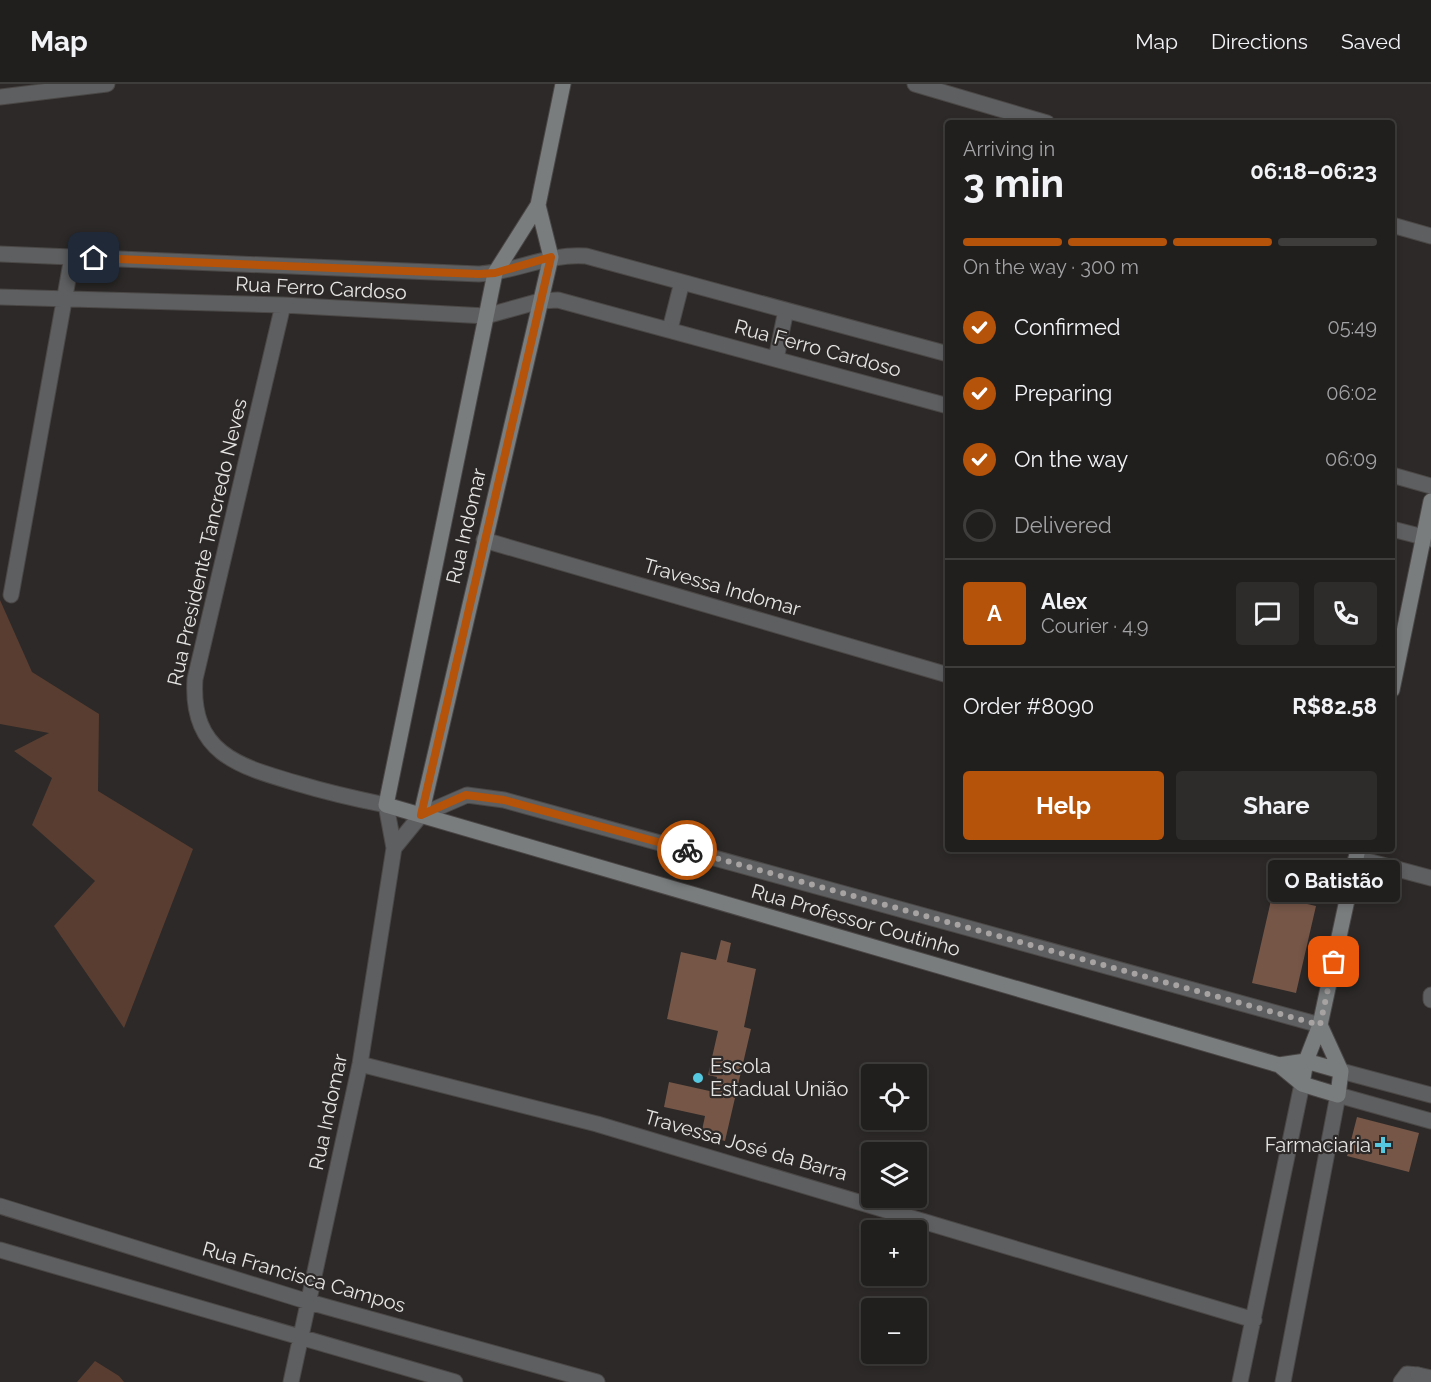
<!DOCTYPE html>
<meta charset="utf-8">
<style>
body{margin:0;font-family:Raleway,sans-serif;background:#2d2c2b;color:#f1f3f6;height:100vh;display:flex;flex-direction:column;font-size:22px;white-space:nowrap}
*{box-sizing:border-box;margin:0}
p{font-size:20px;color:#a2a2a4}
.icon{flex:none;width:33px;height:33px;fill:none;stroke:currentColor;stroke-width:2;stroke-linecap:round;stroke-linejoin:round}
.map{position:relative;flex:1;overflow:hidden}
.panel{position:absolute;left:945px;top:36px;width:450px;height:732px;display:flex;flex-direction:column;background:#211f1e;border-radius:6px;box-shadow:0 3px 9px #0003,0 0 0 2px #3e3d3c}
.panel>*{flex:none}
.fabs{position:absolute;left:861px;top:980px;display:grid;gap:12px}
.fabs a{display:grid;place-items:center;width:66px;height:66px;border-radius:6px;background:#211f1e;box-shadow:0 3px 9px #0003,0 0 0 2px #3e3d3c;font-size:30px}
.pin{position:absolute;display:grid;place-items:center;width:51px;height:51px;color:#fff;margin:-26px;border-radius:12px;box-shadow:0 3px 9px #0006}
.courier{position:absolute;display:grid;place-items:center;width:60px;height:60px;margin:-30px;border:4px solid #b45309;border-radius:50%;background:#fff;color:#222;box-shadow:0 2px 8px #0007}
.bubble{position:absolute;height:42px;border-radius:6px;background:#211f1e;box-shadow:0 3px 9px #0003,0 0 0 2px #3e3d3c;font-size:20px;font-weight:700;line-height:42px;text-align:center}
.overview em{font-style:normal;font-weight:700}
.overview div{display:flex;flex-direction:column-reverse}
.overview{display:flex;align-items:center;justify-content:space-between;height:102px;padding:0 18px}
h1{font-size:39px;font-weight:700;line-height:45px}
.bar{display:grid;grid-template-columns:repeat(4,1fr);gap:9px 6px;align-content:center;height:72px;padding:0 18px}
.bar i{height:8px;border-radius:4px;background:#3e3d3c}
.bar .active{background:#b45309}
.bar p{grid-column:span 4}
.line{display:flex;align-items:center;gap:15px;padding:0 18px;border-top:2px solid #3e3d3c}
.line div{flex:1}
.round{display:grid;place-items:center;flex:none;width:63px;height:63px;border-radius:6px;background:#2d2c2b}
ol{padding:0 18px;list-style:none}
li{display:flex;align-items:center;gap:18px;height:66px}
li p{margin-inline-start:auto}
li .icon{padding:6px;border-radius:50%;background:#b45309;color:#fff;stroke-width:4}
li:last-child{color:#a2a2a4}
li i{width:33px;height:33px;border:3px solid #3e3d3c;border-radius:50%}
.action{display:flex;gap:12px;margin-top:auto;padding:12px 18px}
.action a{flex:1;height:69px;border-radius:6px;background:#b45309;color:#fff;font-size:24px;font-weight:700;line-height:69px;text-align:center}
.action a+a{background:#2d2c2b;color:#f1f3f6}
header{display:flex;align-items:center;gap:36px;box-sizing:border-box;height:84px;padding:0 30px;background:#211f1e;border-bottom:2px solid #3e3d3c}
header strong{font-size:28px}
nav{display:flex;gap:33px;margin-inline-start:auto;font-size:21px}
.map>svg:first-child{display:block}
.green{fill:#593d30}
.building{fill:#755647}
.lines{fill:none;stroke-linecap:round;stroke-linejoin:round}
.lane-casing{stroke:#4a4746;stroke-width:17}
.street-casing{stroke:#4a4746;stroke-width:17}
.secondary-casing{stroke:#4a4746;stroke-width:17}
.lane{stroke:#5e5f60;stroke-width:15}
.street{stroke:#5e5f60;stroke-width:15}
.secondary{stroke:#7a7d7e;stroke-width:15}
.done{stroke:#a6a3a2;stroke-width:6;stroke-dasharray:0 10.8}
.route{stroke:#b45309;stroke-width:8}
.poi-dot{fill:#56c9e1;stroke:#2c2928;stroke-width:2}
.labels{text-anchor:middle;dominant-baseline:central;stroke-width:4.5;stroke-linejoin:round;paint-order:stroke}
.street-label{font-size:20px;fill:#e7e5e4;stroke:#2c2928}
.poi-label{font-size:20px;fill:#e7e5e4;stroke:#2c2928;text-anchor:start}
</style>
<header>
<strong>Map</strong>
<nav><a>Map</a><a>Directions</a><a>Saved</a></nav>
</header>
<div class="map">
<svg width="1431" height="1298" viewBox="0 0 1431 1298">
<rect width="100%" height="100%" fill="#2c2928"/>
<path class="green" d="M0 516 32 588 99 630 98 707 193 765 124 944 54 842 95 797 32 741 52 694 14 667 49 649 0 640Z
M95 1277 119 1292 124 1298H77Z"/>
<path class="building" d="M1272 812 1316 822 1296 909 1252 899Z
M721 856 731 859 727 878 756 885 744 943 751 945 725 1057 701 1051 705 1032 664 1023 669 998 714 1008 717 993 708 991 718 947 667 935 681 868 716 876Z
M1357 1033 1419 1049 1409 1088 1347 1072Z"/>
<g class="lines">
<defs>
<path id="lane" d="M421 731 467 711 504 716 1320 941
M1356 774 1431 794
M1431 911V916
M1401 1298 1407 1290 1418 1291"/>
<path id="street" d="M915 0 1047 39
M0 13 107 0
M1392 141 1431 152
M0 170 479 190C516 188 548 169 586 172L948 270
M0 213 283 221 486 232 540 217 558 216 948 322
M283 221 195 595C190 668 237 682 296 699 326 708 356 715 386 721L394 764 360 980 291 1298
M670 245 682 198
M776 275 786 226
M1392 391 1431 402
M1392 445 1431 455
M484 456 948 591
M11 511 72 173
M394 764 421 731
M360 980 597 1040 1254 1236
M1341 987 1431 1011
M0 1122 309 1218 597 1298
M0 1166 455 1298
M1418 1291 1431 1294
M1240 1298 1302 1000
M1283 1298 1338 1011 1431 1037"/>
<path id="secondary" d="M563 0 538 121 495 189 386 721 1279 981 1306 977 1341 987
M1392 606 1431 417
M421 731 551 173 538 121
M1279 981 1302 1000 1338 1011 1341 987 1320 941
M1302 1000 1306 977 1320 941 1358 765"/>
</defs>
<use href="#lane" class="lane-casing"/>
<use href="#street" class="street-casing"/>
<use href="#secondary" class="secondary-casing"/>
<use href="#lane" class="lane"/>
<use href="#street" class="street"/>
<use href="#secondary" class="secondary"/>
</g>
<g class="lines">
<path class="done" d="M687 766 1320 941 1334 878"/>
<path class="route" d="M94 174 479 190 495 189 551 173 421 731 466 711 504 716 687 766"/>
</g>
<g class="poi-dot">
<circle cx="698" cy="994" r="6"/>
<path d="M1380 1052h6v6h6v6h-6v6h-6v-6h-6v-6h6z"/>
</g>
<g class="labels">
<g class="street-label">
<text transform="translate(321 204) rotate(3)">Rua Ferro Cardoso</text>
<text transform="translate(818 264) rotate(15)">Rua Ferro Cardoso</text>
<text transform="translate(466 442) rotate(-77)">Rua Indomar</text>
<text transform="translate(207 458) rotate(-77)">Rua Presidente Tancredo Neves</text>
<text transform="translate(722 503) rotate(16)">Travessa Indomar</text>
<text transform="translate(856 836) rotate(16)">Rua Professor Coutinho</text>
<text transform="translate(328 1028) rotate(-78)">Rua Indomar</text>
<text transform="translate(746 1061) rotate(16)">Travessa José da Barra</text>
<text transform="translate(304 1193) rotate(16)">Rua Francisca Campos</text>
</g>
<g class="poi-label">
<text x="710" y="982">Escola<tspan x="710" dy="23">Estadual União</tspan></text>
<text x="1371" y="1061" text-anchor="end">Farmaciaria</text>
</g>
</g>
</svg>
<div class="fabs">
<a><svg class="icon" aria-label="locate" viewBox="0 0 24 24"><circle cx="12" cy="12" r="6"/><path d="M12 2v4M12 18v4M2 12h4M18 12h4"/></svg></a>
<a><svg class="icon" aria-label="layers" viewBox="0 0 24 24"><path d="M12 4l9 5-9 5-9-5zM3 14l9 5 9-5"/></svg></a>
<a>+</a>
<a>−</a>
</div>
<div class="pin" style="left:1334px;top:878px;background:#ea580c"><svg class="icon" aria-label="bag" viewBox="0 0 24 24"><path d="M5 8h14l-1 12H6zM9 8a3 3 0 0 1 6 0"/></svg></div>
<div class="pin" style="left:94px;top:174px;background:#1f2937"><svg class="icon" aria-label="home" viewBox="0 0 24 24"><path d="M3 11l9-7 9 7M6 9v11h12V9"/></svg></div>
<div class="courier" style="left:687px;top:766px"><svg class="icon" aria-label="bike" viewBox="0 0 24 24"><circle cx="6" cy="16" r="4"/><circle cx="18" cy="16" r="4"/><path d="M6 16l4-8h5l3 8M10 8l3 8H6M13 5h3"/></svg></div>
<div class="bubble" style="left:1268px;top:776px;width:132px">O Batistão</div>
<section class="panel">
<div class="overview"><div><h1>3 min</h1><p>Arriving in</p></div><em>06:18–06:23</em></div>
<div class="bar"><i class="active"></i><i class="active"></i><i class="active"></i><i></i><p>On the way · 300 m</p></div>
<ol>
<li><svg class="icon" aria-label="check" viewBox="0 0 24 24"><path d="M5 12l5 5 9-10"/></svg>Confirmed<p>05:49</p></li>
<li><svg class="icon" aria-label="check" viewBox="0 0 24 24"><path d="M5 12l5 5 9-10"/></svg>Preparing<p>06:02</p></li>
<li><svg class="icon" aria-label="check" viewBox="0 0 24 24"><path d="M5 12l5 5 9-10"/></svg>On the way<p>06:09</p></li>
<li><i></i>Delivered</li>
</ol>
<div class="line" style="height:108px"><b class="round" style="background:#b45309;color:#fff">A</b><div><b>Alex</b><p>Courier · 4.9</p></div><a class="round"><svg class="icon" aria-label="chat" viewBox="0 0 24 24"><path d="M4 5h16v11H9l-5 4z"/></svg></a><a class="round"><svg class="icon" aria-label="phone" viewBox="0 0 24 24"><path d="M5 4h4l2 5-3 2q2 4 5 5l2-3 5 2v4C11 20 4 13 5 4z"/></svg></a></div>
<div class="line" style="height:78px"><div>Order #8090</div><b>R$82.58</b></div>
<div class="action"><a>Help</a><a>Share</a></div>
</section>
</div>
